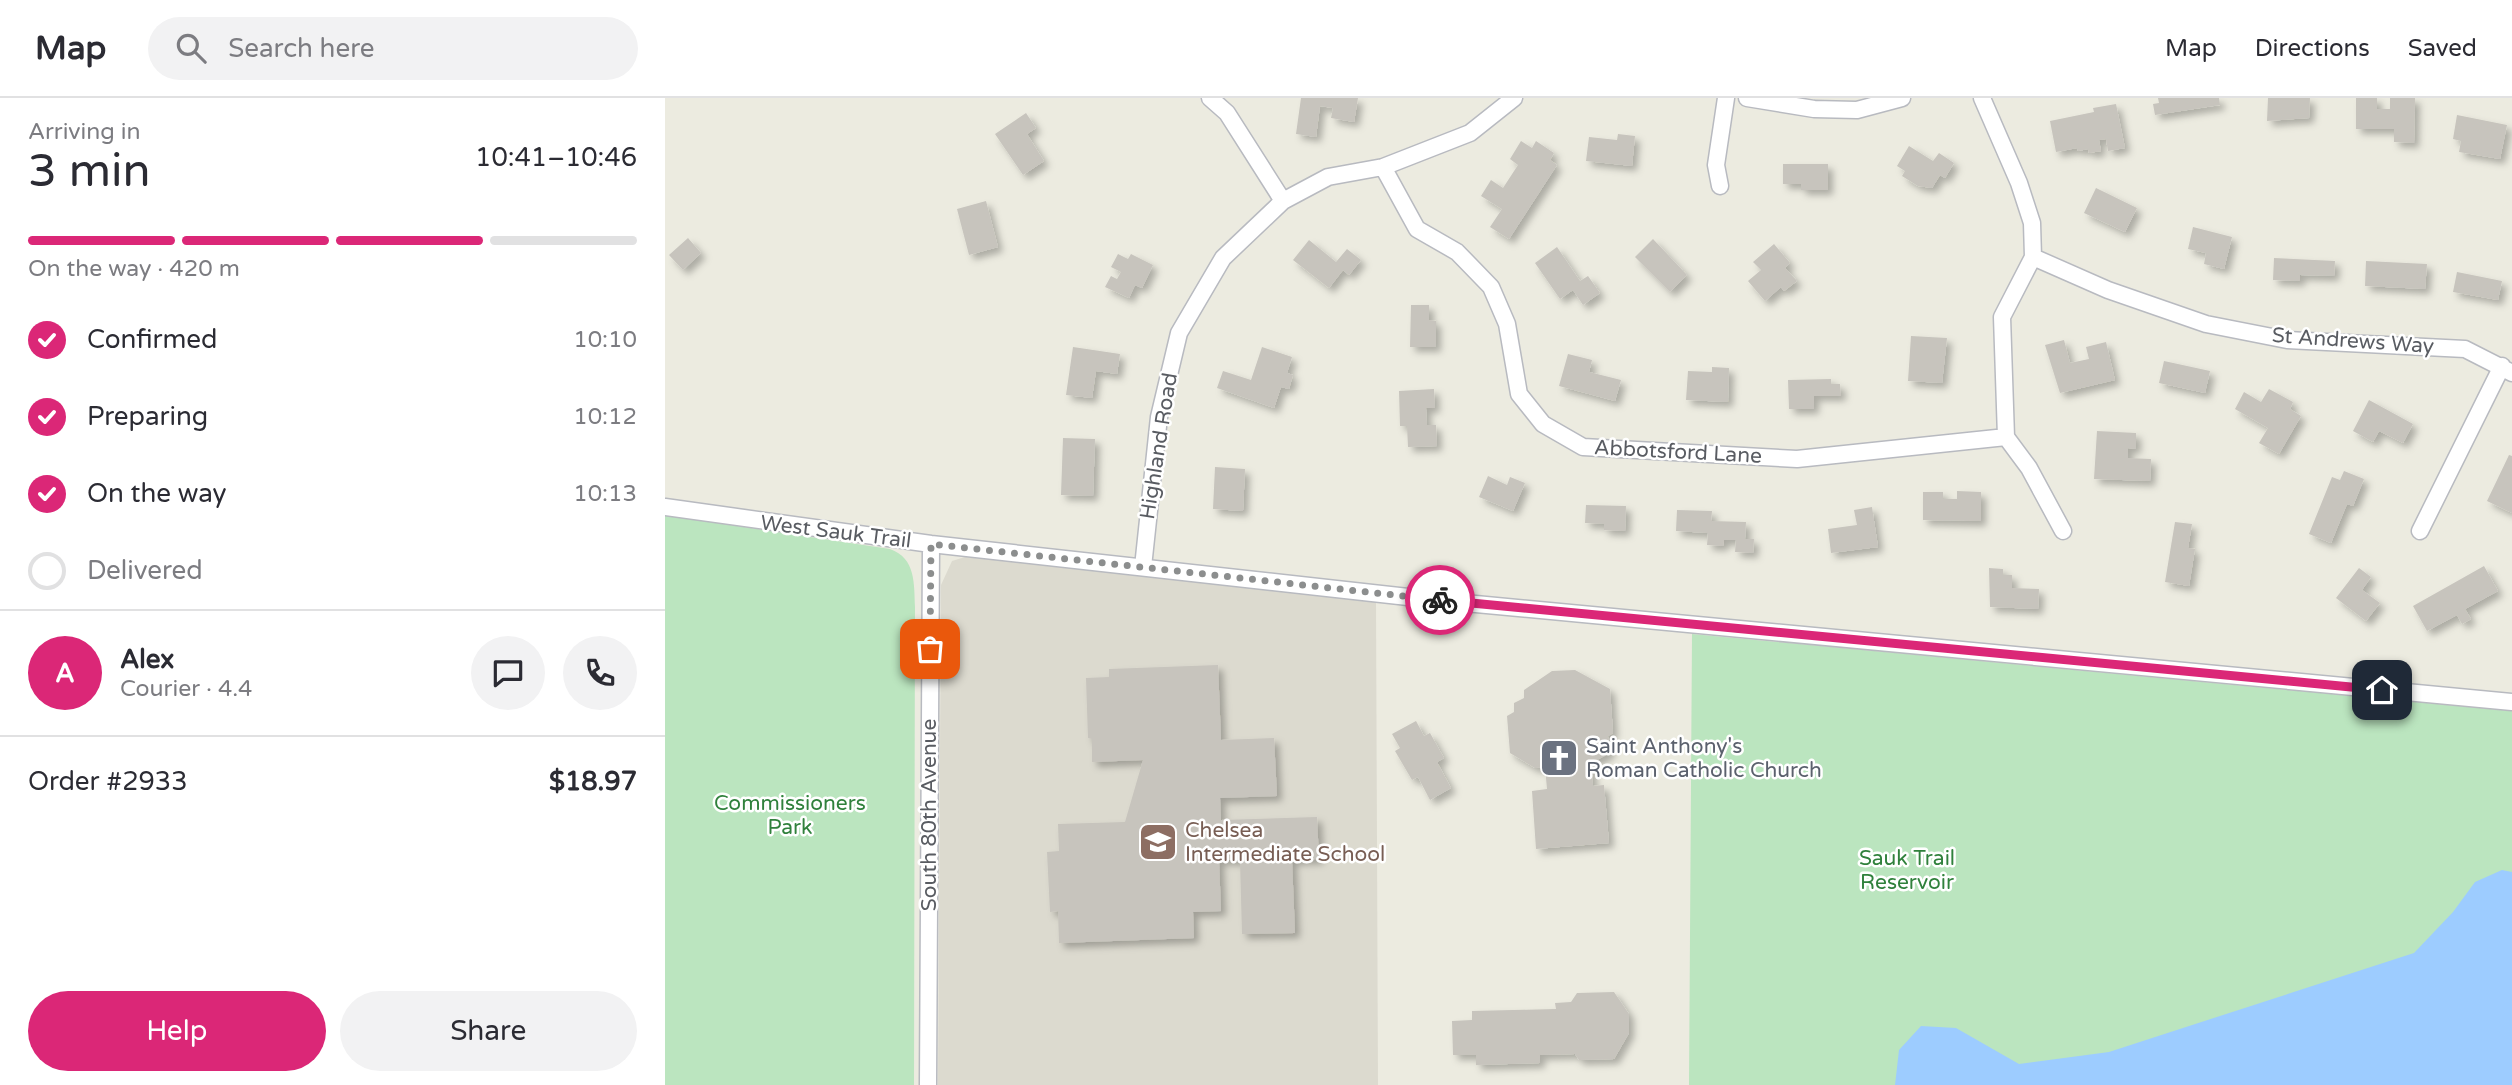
<!DOCTYPE html>
<meta charset="utf-8">
<style>
body{margin:0;font-family:"Varela Round",sans-serif;background:#f2f2f3;color:#2b2b33;height:100vh;display:flex;flex-direction:column;font-size:26px;white-space:nowrap}
*{box-sizing:border-box;margin:0}
p{font-size:23px;color:#7c7c81}
.icon{flex:none;width:38px;height:38px;fill:none;stroke:currentColor;stroke-width:2;stroke-linecap:round;stroke-linejoin:round}
.map{position:relative;flex:1;overflow:hidden}
.side{display:flex;flex-direction:column;background:#fff;width:665px}
.side>*{flex:none}
.pin{position:absolute;display:grid;place-items:center;width:60px;height:60px;color:#fff;margin:-30px;border-radius:14px;box-shadow:0 4px 10px #0006}
.courier{position:absolute;display:grid;place-items:center;width:70px;height:70px;margin:-35px;border:5px solid #db2777;border-radius:50%;background:#fff;color:#222;box-shadow:0 2px 9px #0007}
.head em{font-style:normal;font-weight:600}
.head div{display:flex;flex-direction:column-reverse}
.head{display:flex;align-items:center;justify-content:space-between;height:119px;padding:0 28px}
h1{font-size:46px;font-weight:600;line-height:52px}
.bar{display:grid;grid-template-columns:repeat(4,1fr);gap:10px 7px;align-content:center;height:84px;padding:0 28px}
.bar i{height:9px;border-radius:5px;background:#e1e1e2}
.bar .current{background:#db2777}
.bar p{grid-column:span 4}
.line{display:flex;align-items:center;gap:18px;padding:0 28px;border-top:2px solid #e1e1e2}
.line div{flex:1}
.round{display:grid;place-items:center;flex:none;width:74px;height:74px;border-radius:37px;background:#f2f2f3}
ol{padding:0 28px;list-style:none}
li{display:flex;align-items:center;gap:21px;height:77px}
li p{margin-inline-start:auto}
li .icon{padding:7px;border-radius:50%;background:#db2777;color:#fff;stroke-width:4}
li:last-child{color:#7c7c81}
li i{width:38px;height:38px;border:4px solid #e1e1e2;border-radius:50%}
.primary-button{display:flex;gap:14px;margin-top:auto;padding:14px 28px}
.primary-button a{flex:1;height:80px;border-radius:42px;background:#db2777;color:#fff;font-size:28px;font-weight:600;line-height:80px;text-align:center}
.primary-button a+a{background:#f2f2f3;color:#2b2b33}
header{display:flex;align-items:center;gap:42px;box-sizing:border-box;height:98px;padding:0 35px;background:#fff;border-bottom:2px solid #e1e1e2}
header strong{font-size:33px}
nav{display:flex;gap:38px;margin-inline-start:auto;font-size:24px}
.search{width:490px;height:63px;background:#f2f2f3;display:flex;align-items:center;gap:18px;box-sizing:border-box;padding:0 24px;border-radius:38px;color:#7c7c81;font-size:26px}
main{display:flex;flex:1;min-height:0}
.map>svg:first-child{display:block}
.education{fill:#dcdacf}
.green{fill:#bbe5bf}
.water{fill:#9dccff}
.building{fill:#c7c4bd;filter:url(#shadow)}
.lines{fill:none;stroke-linecap:round;stroke-linejoin:round}
.minor-casing{stroke:#b8bac0;stroke-width:19}
.minor{stroke:#fff;stroke-width:16}
.done{stroke:#8c8e8e;stroke-width:7;stroke-dasharray:0 12.6}
.route{stroke:#db2777;stroke-width:9}
.labels{text-anchor:middle;dominant-baseline:central;stroke-width:5;stroke-linejoin:round;paint-order:stroke}
.street-label{font-size:21px;fill:#595c62;stroke:#fff}
.worship-label{font-size:21px;fill:#5b616d;stroke:#fff;text-anchor:start}
.park-label{font-size:21px;fill:#30813c;stroke:#fff}
.education-label{font-size:21px;fill:#785e54;stroke:#fff;text-anchor:start}
</style>
<header>
<strong>Map</strong>
<div class="search"><svg class="icon" aria-label="search" viewBox="0 0 24 24"><circle cx="10" cy="10" r="6"/><path d="M15 15l6 6"/></svg>Search here</div>
<nav><a>Map</a><a>Directions</a><a>Saved</a></nav>
</header>
<main>
<section class="side">
<div class="head"><div><h1>3 min</h1><p>Arriving in</p></div><em>10:41–10:46</em></div>
<div class="bar"><i class="current"></i><i class="current"></i><i class="current"></i><i></i><p>On the way · 420 m</p></div>
<ol>
<li><svg class="icon" aria-label="check" viewBox="0 0 24 24"><path d="M5 12l5 5 9-10"/></svg>Confirmed<p>10:10</p></li>
<li><svg class="icon" aria-label="check" viewBox="0 0 24 24"><path d="M5 12l5 5 9-10"/></svg>Preparing<p>10:12</p></li>
<li><svg class="icon" aria-label="check" viewBox="0 0 24 24"><path d="M5 12l5 5 9-10"/></svg>On the way<p>10:13</p></li>
<li><i></i>Delivered</li>
</ol>
<div class="line" style="height:126px"><b class="round" style="background:#db2777;color:#fff">A</b><div><b>Alex</b><p>Courier · 4.4</p></div><a class="round"><svg class="icon" aria-label="chat" viewBox="0 0 24 24"><path d="M4 5h16v11H9l-5 4z"/></svg></a><a class="round"><svg class="icon" aria-label="phone" viewBox="0 0 24 24"><path d="M5 4h4l2 5-3 2q2 4 5 5l2-3 5 2v4C11 20 4 13 5 4z"/></svg></a></div>
<div class="line" style="height:91px"><div>Order #2933</div><b>$18.97</b></div>
<div class="primary-button"><a>Help</a><a>Share</a></div>
</section>
<div class="map">
<svg width="1847" height="987" viewBox="0 0 1847 987">
<defs>
<filter id="shadow"><feDropShadow dx="5" dy="5" stdDeviation="3.5" flood-color="#0004"/></filter>
</defs>
<rect width="100%" height="100%" fill="#ecebe0"/>
<path class="education" d="M300 459 711 502 713 987H273L276 487 287 463Z"/>
<path class="green" d="M0 417 225 451C251 460 249 486 250 509L249 987H0Z
M1027 536 1847 613V987H1024Z"/>
<path class="water" d="M1837 772 1847 774V987H1230L1234 952 1256 928 1291 930 1354 966 1444 954 1749 855 1788 814 1810 784Z"/>
<path class="building" d="M636 0H693L689 24 666 20 668 10 655 8 651 39 631 36Z
M1493 0H1554L1555 7 1490 17 1488 6 1494 5Z
M1603 0H1645L1644 20 1602 23Z
M1691 0H1712V11H1725V0H1750L1749 45 1729 44V31H1691Z
M1451 6 1460 50 1443 53 1441 41 1434 42 1436 53 1424 55 1423 51 1413 53 1412 50 1391 54 1385 23 1429 14 1428 10Z
M361 15 371 30 362 36 379 63 358 77 330 36Z
M1792 17 1842 27 1835 61 1794 54 1796 43 1788 41Z
M953 36 970 38 967 68 921 63 924 39 952 42Z
M856 43 867 50 871 43 889 55 885 62 892 67 844 141 825 129 837 111 816 98 826 82 838 90 853 67 845 61Z
M1244 48 1268 63 1274 55 1289 65 1280 80 1275 77 1267 90 1253 88 1237 78 1240 73 1232 68Z
M1118 66H1163V92H1136V86H1118Z
M1431 90 1472 110 1460 134 1419 115Z
M321 103 333 149 304 157 292 111Z
M1528 129 1567 139 1559 171 1539 166 1541 155 1523 151Z
M23 140 36 155 18 172 4 157Z
M988 141 1022 177 1005 194 970 159Z
M644 142 671 164 682 151 696 162 684 177 678 172 664 190 628 162Z
M1109 146 1125 165 1120 170 1132 183 1119 193 1116 189 1100 203 1083 183 1096 172 1088 164Z
M892 149 915 183 923 178 935 195 918 207 908 192 895 201 870 165Z
M453 156 463 161 466 156 488 167 477 190 470 187 464 200 440 189 446 178 452 181 456 174 446 169Z
M1609 160 1670 163 1669 178 1635 177V183L1608 182Z
M1701 163 1762 166 1760 191 1700 188Z
M1792 174 1837 183 1833 202 1788 194Z
M746 207H764V222L771 223V249H745Z
M1246 238 1282 240 1277 285 1243 283Z
M1399 242 1405 265 1424 261 1421 249 1441 244 1450 282 1395 295 1380 247Z
M408 249 455 256 452 276 431 273 427 300 401 297Z
M597 249 627 259 622 275 628 277 624 291 616 289 609 310 552 290 558 273 586 282Z
M903 256 927 262 924 274 956 282 950 303 894 288Z
M1499 263 1545 273 1540 295 1494 285Z
M1047 269 1064 270 1063 304 1021 302 1023 273 1047 274Z
M1166 281V286H1175L1176 298H1149V311H1124L1123 282Z
M769 291 770 310H761L762 327H771L772 348 743 349 742 328H735L734 293Z
M1604 291 1628 304 1625 311 1636 318 1614 356 1594 345 1603 330 1570 311 1579 294 1596 304Z
M1704 302 1748 326 1738 345 1714 333 1708 344 1688 333Z
M1432 333 1471 335V351L1463 350V360L1486 361 1485 383 1429 381Z
M398 340 430 341 428 398 396 397Z
M1844 357 1847 358V415L1822 403Z
M550 369 580 371 578 413 548 411Z
M1679 373 1699 381 1688 408 1682 406 1666 445 1644 436 1667 379 1675 382Z
M823 378 842 387 845 379 860 385 848 413 814 399Z
M1292 393 1316 394V423L1258 422V394H1278V401H1292Z
M921 407 961 408 960 433 939 432V426L920 425Z
M1207 409 1213 449 1166 455 1163 431 1192 427 1189 412Z
M1012 412 1047 413 1046 423 1081 424 1080 441H1089L1088 455 1070 454 1071 442H1059L1058 448 1042 447 1043 435 1011 433Z
M1510 424 1527 426 1523 450 1530 451 1524 488 1500 484Z
M1819 468 1833 493 1800 511 1806 521 1797 526 1792 517 1762 533 1748 508Z
M1324 470 1338 471V477H1347V490L1374 491 1373 511 1325 509Z
M1694 470 1706 479 1697 492 1715 505 1701 523 1671 500Z
M553 567 556 642 609 640 612 698 555 700 556 722 652 719 654 761 627 762 630 835 577 836 575 762H554L556 813 528 814 529 840 394 845 393 813 385 814 382 754 394 753 393 726 460 724 478 662 427 664V641L423 640 421 580 444 579V571Z
M910 572 945 591 948 635 943 638 945 655 926 665 928 688 939 687 944 745 871 751 867 693 882 691 880 669 870 670 845 655 842 618 849 614V605L859 600V592L887 573Z
M751 623 759 638 765 635 779 660 772 664 786 690 765 702 753 679 747 682 730 653 735 650 727 636Z
M949 894 964 916V935L949 961 914 962 910 956 875 957V965L811 967V957H788L787 923 807 922V913L891 911 890 905 906 904 912 895Z"/>
<g class="lines">
<defs>
<path id="minor" d="M545 0 562 15 618 103
M1082 0 1149 11 1192 12 1237 0
M1317 0 1354 85 1367 125 1368 159 1337 219 1341 339 1364 370 1398 433
M718 69 752 131 792 154 826 189 842 226 854 296 878 326 918 349 1132 361 1341 339
M1055 88 1051 67 1061 0
M1368 159 1443 192 1541 226 1622 242 1800 251 1847 275
M0 409 266 446 779 503 1847 604
M1755 433 1837 268
M478 469 494 319 514 235 558 160 618 103 663 79 718 69 805 35 849 0
M263 987 266 446"/>
</defs>
<use href="#minor" class="minor-casing"/>
<use href="#minor" class="minor"/>
</g>
<g class="lines">
<path class="done" d="M265 551 266 446 775 502"/>
<path class="route" d="M775 502 1717 592"/>
</g>
<defs>
<symbol id="church-square" viewBox="-11 -11 22 22"><rect x="-9" y="-9" width="18" height="18" rx="4" fill="#6b7280" stroke="#fff"/><path d="M-1.2-6h2.4v3.5h3.3v2.4h-3.3V6h-2.4V-.1h-3.3v-2.4h3.3Z" fill="#fff"/></symbol>
<symbol id="school-square" viewBox="-11 -11 22 22"><rect x="-9" y="-9" width="18" height="18" rx="4" fill="#8d6e63" stroke="#fff"/><path d="M0-5L7-2L0 1L-7-2ZM-4 1L0 2.5L4 1V4Q0 6-4 4Z" fill="#fff"/></symbol>
</defs>
<g fill-rule="evenodd">
<use href="#church-square" x="872" y="638" width="44" height="44"/>
<use href="#school-square" x="471" y="722" width="44" height="44"/>
</g>
<g class="labels">
<g class="street-label">
<text transform="translate(1688 243) rotate(4)">St Andrews Way</text>
<text transform="translate(494 348) rotate(-81)">Highland Road</text>
<text transform="translate(1013 354) rotate(3)">Abbotsford Lane</text>
<text transform="translate(171 434) rotate(7)">West Sauk Trail</text>
<text transform="translate(264 717) rotate(-90)">South 80th Avenue</text>
</g>
<g class="worship-label">
<text x="921" y="648">Saint Anthony's<tspan x="921" dy="24">Roman Catholic Church</tspan></text>
</g>
<g class="park-label">
<text x="125" y="705">Commissioners<tspan x="125" dy="24">Park</tspan></text>
<text x="1242" y="760">Sauk Trail<tspan x="1242" dy="24">Reservoir</tspan></text>
</g>
<g class="education-label">
<text x="520" y="732">Chelsea<tspan x="520" dy="24">Intermediate School</tspan></text>
</g>
</g>
</svg>
<div class="pin" style="left:265px;top:551px;background:#ea580c"><svg class="icon" aria-label="bag" viewBox="0 0 24 24"><path d="M5 8h14l-1 12H6zM9 8a3 3 0 0 1 6 0"/></svg></div>
<div class="pin" style="left:1717px;top:592px;background:#1f2937"><svg class="icon" aria-label="home" viewBox="0 0 24 24"><path d="M3 11l9-7 9 7M6 9v11h12V9"/></svg></div>
<div class="courier" style="left:775px;top:502px"><svg class="icon" aria-label="bike" viewBox="0 0 24 24"><circle cx="6" cy="16" r="4"/><circle cx="18" cy="16" r="4"/><path d="M6 16l4-8h5l3 8M10 8l3 8H6M13 5h3"/></svg></div>
</div>
</main>
